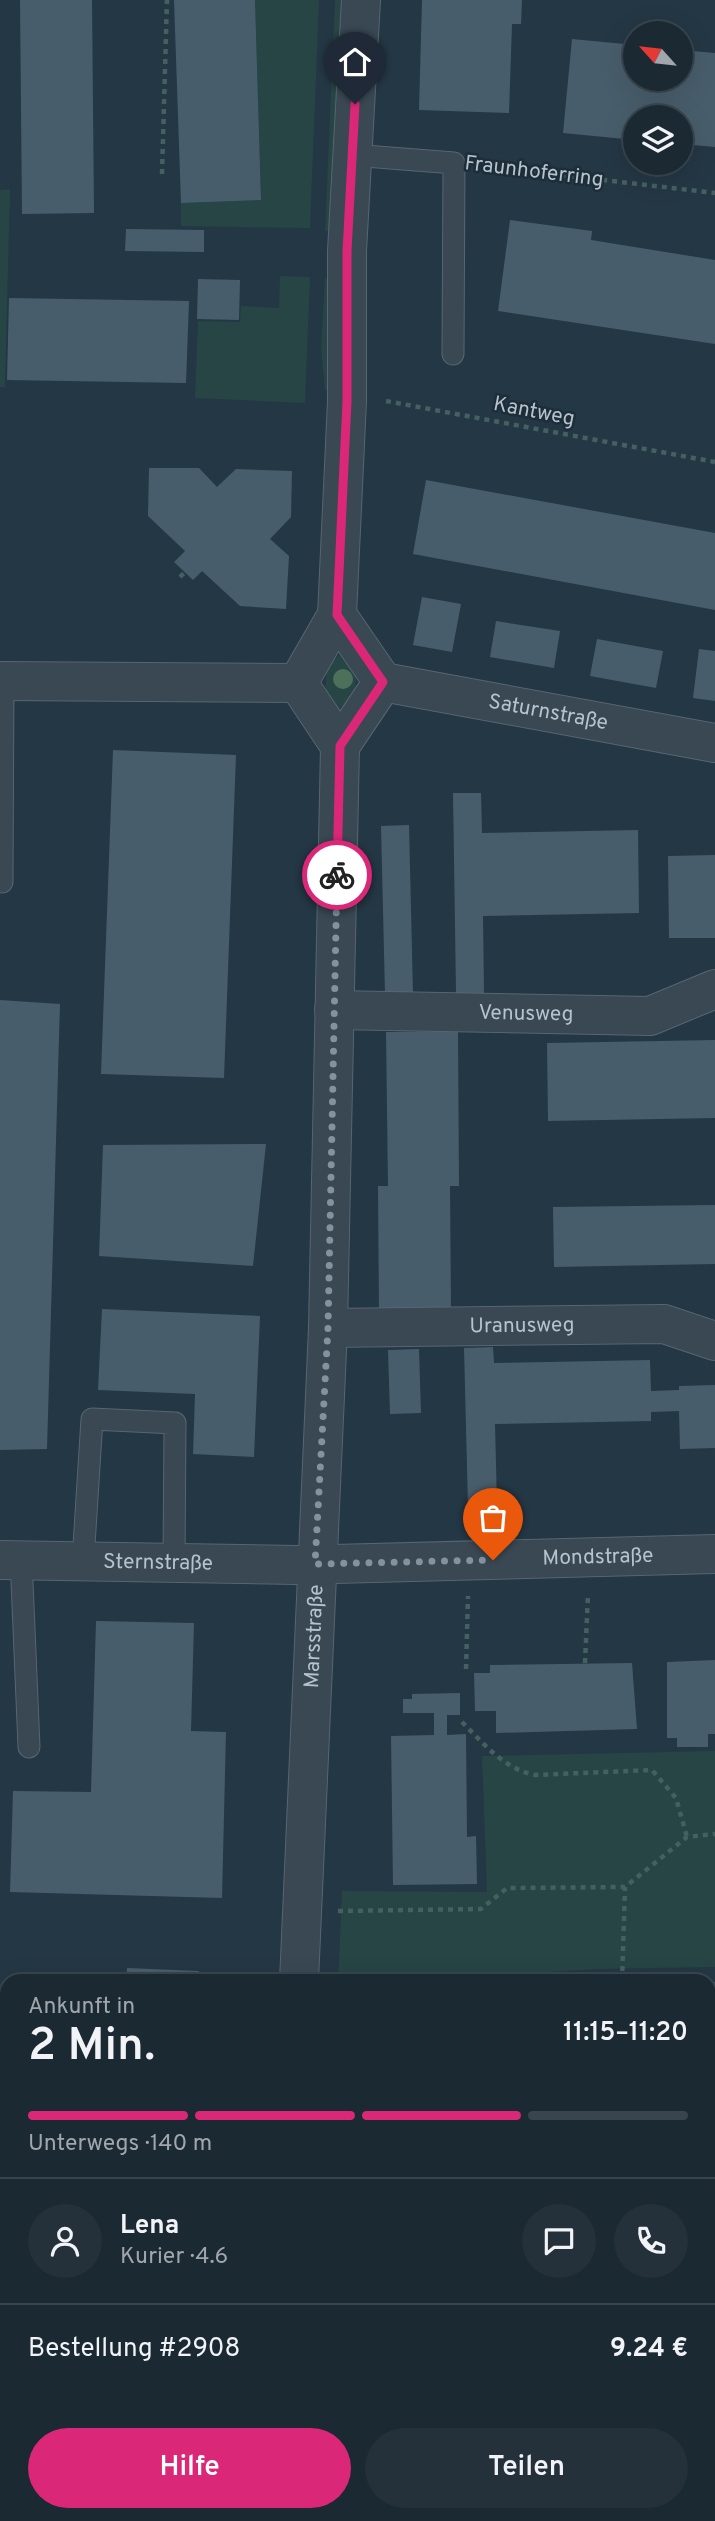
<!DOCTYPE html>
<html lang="de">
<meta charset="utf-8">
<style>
body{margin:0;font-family:Overpass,sans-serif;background:#24313b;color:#f1f3f6;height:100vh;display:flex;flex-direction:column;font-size:26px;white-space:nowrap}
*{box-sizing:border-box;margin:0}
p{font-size:23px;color:#a0a6ac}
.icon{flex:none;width:38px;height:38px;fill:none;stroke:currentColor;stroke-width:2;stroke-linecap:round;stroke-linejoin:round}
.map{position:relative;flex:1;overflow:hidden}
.drawer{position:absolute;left:0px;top:1974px;width:716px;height:548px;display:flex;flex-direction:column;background:#1b2933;border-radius:21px 21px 0 0;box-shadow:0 7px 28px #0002,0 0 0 2px #39454e}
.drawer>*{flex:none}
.needle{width:46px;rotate:297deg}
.controls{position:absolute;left:623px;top:21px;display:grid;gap:14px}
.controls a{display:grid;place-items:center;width:70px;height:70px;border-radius:50%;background:#1b2933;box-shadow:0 7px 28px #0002,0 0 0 2px #39454e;font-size:35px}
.pin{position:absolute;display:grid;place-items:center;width:60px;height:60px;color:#fff;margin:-72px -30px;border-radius:50% 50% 50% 0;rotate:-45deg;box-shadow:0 0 7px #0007}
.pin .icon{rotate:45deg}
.courier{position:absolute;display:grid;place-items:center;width:70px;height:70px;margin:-35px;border:5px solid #db2777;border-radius:50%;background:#fff;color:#222;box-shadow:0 2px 9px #0007}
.head em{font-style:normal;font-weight:600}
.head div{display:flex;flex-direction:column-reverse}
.head{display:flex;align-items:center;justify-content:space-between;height:119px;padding:0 28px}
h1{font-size:46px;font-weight:600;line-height:52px}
.bar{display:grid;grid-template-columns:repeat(4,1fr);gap:10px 7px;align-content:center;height:84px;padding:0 28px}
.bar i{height:9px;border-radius:5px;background:#39454e}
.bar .on{background:#db2777}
.bar p{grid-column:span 4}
.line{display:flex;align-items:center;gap:18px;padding:0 28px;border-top:2px solid #39454e}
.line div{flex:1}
.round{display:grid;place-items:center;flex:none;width:74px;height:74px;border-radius:37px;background:#24313b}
.cta{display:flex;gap:14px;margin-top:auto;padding:14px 28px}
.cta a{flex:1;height:80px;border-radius:42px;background:#db2777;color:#fff;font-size:28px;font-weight:600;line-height:80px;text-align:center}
.cta a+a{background:#24313b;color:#f1f3f6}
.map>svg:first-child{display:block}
.green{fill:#264544}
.building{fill:#485d6b}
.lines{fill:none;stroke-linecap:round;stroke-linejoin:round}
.service-casing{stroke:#576671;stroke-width:23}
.minor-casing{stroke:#576671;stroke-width:40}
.path{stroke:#45615f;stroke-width:4.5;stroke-dasharray:5 5;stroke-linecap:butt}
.service{stroke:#394853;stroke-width:21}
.minor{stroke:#394853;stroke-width:38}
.tree{fill:#4b715b}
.done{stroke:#83929d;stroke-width:7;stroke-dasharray:0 12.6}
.route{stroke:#db2777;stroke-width:9}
.labels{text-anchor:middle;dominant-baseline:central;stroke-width:5;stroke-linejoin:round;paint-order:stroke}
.street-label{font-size:21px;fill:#b6c3cd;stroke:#1d2d39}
</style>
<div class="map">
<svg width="715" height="2521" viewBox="0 0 715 2521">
<rect width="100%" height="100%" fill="#243744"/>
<path class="green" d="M255 0H319L310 228 181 226V203L261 200Z
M335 0H346L337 231H325Z
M10 189 5 387H0V190Z
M280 276 310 277 305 403 195 398 198 321 240 322 241 306 279 308Z
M325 278 334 285 337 390H325L321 348Z
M344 651 357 667 355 695 338 710 325 692 327 666Z
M715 1751V1967L597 1969 465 1977 464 1981H338L342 1891 487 1892 482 1756Z"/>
<path class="building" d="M20 0H92L94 213 22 214Z
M174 0H255L261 200 181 203Z
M422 0H522L521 24H512L509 113 419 110Z
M572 39 635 45V79H681V50L715 53V147L681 144V117H635V140L563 133Z
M510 220 592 231 591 240 715 260V344L498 311Z
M126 229 204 230V252L125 251Z
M198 279 240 280 239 320 197 319Z
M9 298 189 301 186 383 7 380Z
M149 468H199L217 487 236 469 292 471 291 517 270 539 289 556 286 609 240 606 202 571 193 580 174 562 185 551 148 516Z
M426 480 715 533V610L413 554Z
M422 597 461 604 452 652 413 645Z
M496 621 560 631 554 668 490 657Z
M597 639 663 651 656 688 590 676Z
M699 649 715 651V701L693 698Z
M113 750 236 755 224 1078 101 1074Z
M453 793H481L482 833 638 830 639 913 483 916 484 993H456Z
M409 825 413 994 385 995 381 826Z
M715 855V938H669L668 856Z
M0 1000 60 1004 47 1449 0 1450Z
M458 1031 459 1186H450L451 1311 379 1312 378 1186H388L386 1032Z
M715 1040V1118L548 1121 547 1043Z
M266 1144 253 1266 99 1256 103 1145Z
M715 1205V1264L554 1267 553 1207Z
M102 1309 260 1316 254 1457 193 1454 195 1394 98 1390Z
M493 1347 494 1363 650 1360 651 1391 679 1390V1386L715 1385V1448L680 1449 679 1411 651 1412V1421L495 1424 497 1505 468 1506 464 1348Z
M419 1349 421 1413 390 1414 388 1350Z
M96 1621 194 1623 191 1731 226 1732 222 1898 10 1892 13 1791 91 1792Z
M715 1660V1734H708V1747H677V1738H667V1662Z
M632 1663 637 1729 496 1733V1711H475L474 1673H490V1665Z
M460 1693V1715H447V1735L466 1734 467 1837 476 1836 477 1884 393 1885 391 1736 434 1735V1713H403V1699H412V1694Z
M127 1968 199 1971V1981H126Z
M709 1982H715V2056H709Z
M709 2189H715V2233H709Z
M713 2412H715V2470L709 2469Z
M0 2499 7 2500V2515H24L23 2521H0Z
M70 2515H157L156 2521H69Z
M257 2515H325L326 2521H259Z
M502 2515H568V2521H502Z"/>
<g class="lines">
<defs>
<path id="service" d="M352 155 454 163 453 354
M2 882 3 681
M21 1558 29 1747
M83 1561 92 1419 175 1423 174 1562"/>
<g id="minor">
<path d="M337 615 347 401V251L361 0"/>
<path d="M337 615 383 682 340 746 298 683Z"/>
<path d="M0 681 298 683"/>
<path id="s1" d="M383 682 715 743"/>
<path id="s2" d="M334 1010 650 1016 715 989"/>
<path id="s3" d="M328 1328 664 1324 715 1341"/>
<path id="s4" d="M0 1560 296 1565 715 1554"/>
<path id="s5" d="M299 1981 328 1328 340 746"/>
<path d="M709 2137H715"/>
<path d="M0 2265 7 2261"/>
<path d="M356 2515 357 2521"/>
</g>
</defs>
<use href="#service" class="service-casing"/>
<use href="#minor" class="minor-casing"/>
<path class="path" d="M483 166 715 193
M162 174 167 0
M386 401 715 462
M180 577 185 572
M585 1663 588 1594
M466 1669 468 1596
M462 1722C483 1743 504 1769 535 1775L652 1770 676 1798 687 1837
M338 1911 481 1909 507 1888 625 1887 687 1837 715 1834
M622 1981 625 1887"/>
<use href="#service" class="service"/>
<use href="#minor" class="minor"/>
</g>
<circle class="tree" cx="343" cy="679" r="10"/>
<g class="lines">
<path class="done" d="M337 875 328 1328 315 1564 493 1560"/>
<path class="route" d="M337 875 340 746 383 682 337 615 347 401V251L355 104"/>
</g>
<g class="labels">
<g class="street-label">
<text transform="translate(534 172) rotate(7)">Fraunhoferring</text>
<text transform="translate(534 412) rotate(11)">Kantweg</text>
<text stroke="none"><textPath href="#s1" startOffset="168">Saturnstraße</textPath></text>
<text stroke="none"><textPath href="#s2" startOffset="192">Venusweg</textPath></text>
<text stroke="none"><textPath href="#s3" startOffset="194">Uranusweg</textPath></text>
<text stroke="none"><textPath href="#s4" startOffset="598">Mondstraße</textPath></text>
<text stroke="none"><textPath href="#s4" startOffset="158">Sternstraße</textPath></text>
<text stroke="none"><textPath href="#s5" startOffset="345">Marsstraße</textPath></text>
</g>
</g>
</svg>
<div class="controls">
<a><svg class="needle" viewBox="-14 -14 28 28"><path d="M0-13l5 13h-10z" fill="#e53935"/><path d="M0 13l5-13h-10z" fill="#a0a6ac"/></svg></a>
<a><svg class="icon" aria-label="layers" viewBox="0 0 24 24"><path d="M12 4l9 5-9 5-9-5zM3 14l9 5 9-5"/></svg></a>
</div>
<div class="pin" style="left:493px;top:1560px;background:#ea580c"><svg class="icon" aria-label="bag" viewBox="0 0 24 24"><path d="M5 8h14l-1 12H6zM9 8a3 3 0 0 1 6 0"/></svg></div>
<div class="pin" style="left:355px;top:104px;background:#1f2937"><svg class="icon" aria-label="home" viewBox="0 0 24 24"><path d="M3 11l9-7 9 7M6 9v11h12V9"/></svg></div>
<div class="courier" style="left:337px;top:875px"><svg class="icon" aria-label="bike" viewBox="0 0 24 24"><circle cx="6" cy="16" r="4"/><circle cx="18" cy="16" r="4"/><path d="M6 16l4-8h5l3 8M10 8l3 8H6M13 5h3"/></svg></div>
<section class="drawer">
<div class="head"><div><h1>2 Min.</h1><p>Ankunft in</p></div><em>11:15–11:20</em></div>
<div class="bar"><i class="on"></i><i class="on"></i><i class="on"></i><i></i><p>Unterwegs · 140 m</p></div>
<div class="line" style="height:126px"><a class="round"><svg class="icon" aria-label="person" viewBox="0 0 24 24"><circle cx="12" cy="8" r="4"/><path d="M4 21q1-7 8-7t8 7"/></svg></a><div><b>Lena</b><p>Kurier · 4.6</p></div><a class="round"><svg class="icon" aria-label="chat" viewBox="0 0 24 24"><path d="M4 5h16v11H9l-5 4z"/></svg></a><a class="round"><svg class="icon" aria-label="phone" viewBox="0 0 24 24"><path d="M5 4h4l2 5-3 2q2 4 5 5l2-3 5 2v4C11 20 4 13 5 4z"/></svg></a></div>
<div class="line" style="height:91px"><div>Bestellung #2908</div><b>9.24 €</b></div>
<div class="cta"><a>Hilfe</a><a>Teilen</a></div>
</section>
</div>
